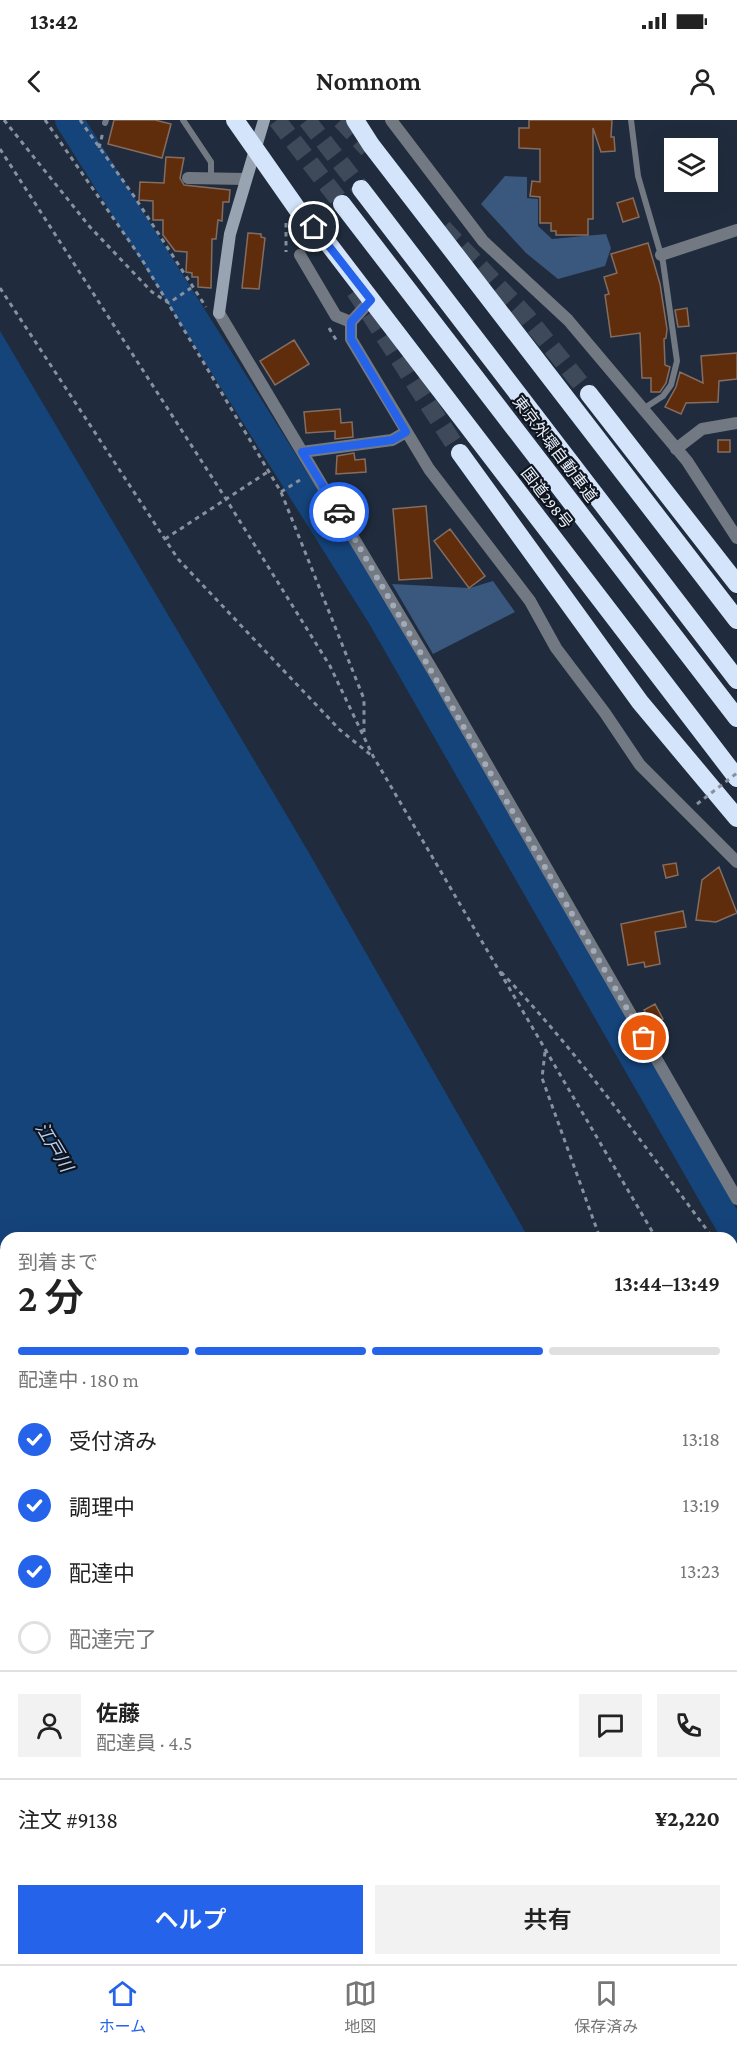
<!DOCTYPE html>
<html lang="ja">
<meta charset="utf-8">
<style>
body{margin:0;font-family:"Crimson Pro","Noto Sans JP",serif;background:#f2f2f2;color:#222;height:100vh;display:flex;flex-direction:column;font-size:22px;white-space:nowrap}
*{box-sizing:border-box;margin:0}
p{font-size:20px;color:#767676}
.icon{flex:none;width:33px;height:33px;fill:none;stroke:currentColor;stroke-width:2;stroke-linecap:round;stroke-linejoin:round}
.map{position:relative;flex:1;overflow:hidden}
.details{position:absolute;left:0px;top:1112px;width:738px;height:734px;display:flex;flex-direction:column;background:#fff;border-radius:18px 18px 0 0;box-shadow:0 6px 24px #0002}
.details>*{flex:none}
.tools{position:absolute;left:664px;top:18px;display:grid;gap:12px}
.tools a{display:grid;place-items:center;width:54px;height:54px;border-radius:0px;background:#fff;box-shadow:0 6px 24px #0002;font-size:30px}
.pin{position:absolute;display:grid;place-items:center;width:51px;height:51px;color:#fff;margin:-26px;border:3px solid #fff;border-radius:50%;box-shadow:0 2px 6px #0007}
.courier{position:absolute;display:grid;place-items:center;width:60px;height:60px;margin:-30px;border:4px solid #2563eb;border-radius:50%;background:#fff;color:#222;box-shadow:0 2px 8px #0007}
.head em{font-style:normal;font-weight:600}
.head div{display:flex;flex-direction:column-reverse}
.head{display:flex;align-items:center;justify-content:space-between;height:102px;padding:0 18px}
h1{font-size:39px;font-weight:600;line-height:45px}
.bar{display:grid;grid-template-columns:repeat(4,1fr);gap:9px 6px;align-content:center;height:72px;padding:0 18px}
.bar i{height:8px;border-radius:4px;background:#e0e0e0}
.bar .on{background:#2563eb}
.bar p{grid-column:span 4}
.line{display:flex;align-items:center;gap:15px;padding:0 18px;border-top:2px solid #e0e0e0}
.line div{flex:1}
.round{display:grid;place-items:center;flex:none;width:63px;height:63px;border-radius:0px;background:#f2f2f2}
ol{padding:0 18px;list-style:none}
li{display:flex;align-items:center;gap:18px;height:66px}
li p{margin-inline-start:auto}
li .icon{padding:6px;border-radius:50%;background:#2563eb;color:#fff;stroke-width:4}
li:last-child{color:#767676}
li i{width:33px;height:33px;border:3px solid #e0e0e0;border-radius:50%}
.primary-button{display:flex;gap:12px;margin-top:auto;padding:12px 18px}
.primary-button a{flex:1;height:69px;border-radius:0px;background:#2563eb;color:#fff;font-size:24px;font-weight:600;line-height:69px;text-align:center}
.primary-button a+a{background:#f2f2f2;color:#222}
.status{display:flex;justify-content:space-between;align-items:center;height:42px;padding:0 30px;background:#fff;direction:ltr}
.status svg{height:16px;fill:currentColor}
header{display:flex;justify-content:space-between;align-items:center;height:78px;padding:0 18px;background:#fff;font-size:27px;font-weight:600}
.dock{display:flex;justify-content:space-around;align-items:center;height:84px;border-top:2px solid #e0e0e0;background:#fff;font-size:16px;color:#767676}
.dock a{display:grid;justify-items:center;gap:3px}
.dock .on{color:#2563eb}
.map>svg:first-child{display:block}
.green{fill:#3a577d}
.water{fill:#15447b}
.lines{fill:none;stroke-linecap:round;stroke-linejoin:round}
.river{stroke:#15447b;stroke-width:28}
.building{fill:#5f2d0b;stroke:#846d60;stroke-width:1.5}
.highway-tunnel{stroke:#3e495a;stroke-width:18;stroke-dasharray:18 9;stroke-linecap:butt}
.path{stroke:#87919f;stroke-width:3;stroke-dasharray:4.5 4.5;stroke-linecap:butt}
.lane{stroke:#727982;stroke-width:6}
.street{stroke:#727982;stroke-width:12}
.secondary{stroke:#99a4b2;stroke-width:12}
.highway{stroke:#d4e5fb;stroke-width:18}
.path-bridge{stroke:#87919f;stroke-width:3;stroke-dasharray:4.5 4.5;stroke-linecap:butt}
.done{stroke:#a2abb9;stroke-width:6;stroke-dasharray:0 10.8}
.route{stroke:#2563eb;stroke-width:8}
.labels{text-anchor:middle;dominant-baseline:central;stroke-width:4.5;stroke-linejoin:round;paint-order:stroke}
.street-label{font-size:16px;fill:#e8f0fc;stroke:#0f141c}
.water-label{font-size:18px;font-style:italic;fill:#b3cdee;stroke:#0f141c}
</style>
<div class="status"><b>13:42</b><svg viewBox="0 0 49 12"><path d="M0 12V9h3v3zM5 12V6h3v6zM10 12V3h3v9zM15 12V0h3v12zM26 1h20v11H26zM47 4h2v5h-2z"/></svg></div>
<header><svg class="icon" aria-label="back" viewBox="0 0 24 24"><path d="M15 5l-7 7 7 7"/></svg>Nomnom<svg class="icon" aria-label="person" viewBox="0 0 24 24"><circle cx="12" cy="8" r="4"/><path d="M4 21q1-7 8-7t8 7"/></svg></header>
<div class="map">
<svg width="737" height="1844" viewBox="0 0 737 1844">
<rect width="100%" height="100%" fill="#202c3d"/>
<path class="green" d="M505 56 527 57V78L538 79V106L552 119 606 114 611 128 605 146 558 159 526 133 481 84Z
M493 461 515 492 433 534 392 464 470 468Z"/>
<path class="water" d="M0 211 309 733 528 1117 6 1118V1825L0 1814Z
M732 1489 737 1498V1844H17L14 1839H732Z"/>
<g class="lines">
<path class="river" d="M69 0 381 496 737 1118"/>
</g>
<path class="building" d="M114 0H155L171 4 162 38 108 24Z
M529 0H612L611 17H614L615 31 601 32 593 8V99H588V115H556V111H551V103H540V77L530 76 532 61 540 62V29L519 28V8H529Z
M166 37 184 38 180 58 184 65 230 70 229 82H223L222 101 218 100 216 119H212L211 168 198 167V157H192V153L186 152 187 132 175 131 163 115V100H153V81L139 80 140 62 164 63Z
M633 78 639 97 623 102 617 83Z
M248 113 261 114V117L265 118 259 169 242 168Z
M648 123 660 164 667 209 666 218 664 219 665 245 670 247 666 263 660 272H651V258H642L640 213 611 217 605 175 609 174 604 157 617 153 611 134Z
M687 188 689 206 678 207 675 190Z
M294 220 309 244 275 265 260 241Z
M737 233V259L719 261 718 282 686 283 681 294 665 287 676 267 680 252 703 263 701 236Z
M340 289 341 303 352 302 353 317 335 319V311L306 313 304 292Z
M718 320H730V332H718Z
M354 333 355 340 365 339 366 352 336 354 337 336Z
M426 386 432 458 399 460 393 389Z
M450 409 485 456 469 468 434 421Z
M676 743 678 755 666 758 663 745Z
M719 747 737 793 716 802 696 800 702 760Z
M683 791 686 807 655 812 660 844 645 847 644 842 628 845 621 804Z
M655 884 663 899 652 905 644 890Z"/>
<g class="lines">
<path class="highway-tunnel" d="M277 0 342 84
M307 0 361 69
M341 0 368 29
M443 108 527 197 589 274
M355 171 460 333"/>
<path class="path" d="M4 0 90 107 152 172 169 183 191 168
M45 0 141 138 281 372 364 579V612
M80 0 136 79 206 187
M99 28 103 12
M0 29 226 379 330 546 373 636 656 1118
M286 103V132
M0 168 178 439 340 610 371 635
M329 208 338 223
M281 372 303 358
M165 419 269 351
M501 852C580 934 645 1027 713 1118
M545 932 542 958 600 1118
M732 1144 737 1153
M732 1228 737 1234
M732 1420 737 1429"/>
<path class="lane" d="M183 0 211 42V58
M631 0 638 56 663 142 677 241 671 265 663 276 643 289
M105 3 106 0"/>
<path class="street" d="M391 0 483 121 568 200 687 341 737 418
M188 58 246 59
M300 135 336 196 351 202
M661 135 737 110
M371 180 351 202V219L429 349 530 481 556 528 605 593 640 645 737 742
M219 193 436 556 737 1079
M676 329 702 309 737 303
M302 332 392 320 406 312"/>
<path class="secondary" d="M219 193 230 114 264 0
M732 1290 737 1287
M0 1779 6 1775"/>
<path class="highway" d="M235 0 300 93 327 122 737 658
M355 0 371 25 737 500
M361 69 737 560
M342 84 737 598
M589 274 737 464
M460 333 640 582 737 698"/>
<path class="path-bridge" d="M697 684 737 653"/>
</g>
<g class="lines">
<path class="done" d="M339 392 644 918"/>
<path class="route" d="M314 107 371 180 351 202V219L406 312 392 320 302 332 339 392"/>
</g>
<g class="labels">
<g class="street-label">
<text transform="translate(555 329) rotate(53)">東京外環自動車道</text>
<text transform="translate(547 378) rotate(52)">国道298号</text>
</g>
<g class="water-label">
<text transform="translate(54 1027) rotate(59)">江戸川</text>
</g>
</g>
</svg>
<div class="tools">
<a><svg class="icon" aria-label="layers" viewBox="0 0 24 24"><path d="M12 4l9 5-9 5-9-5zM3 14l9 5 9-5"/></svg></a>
</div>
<div class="pin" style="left:644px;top:918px;background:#ea580c"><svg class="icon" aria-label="bag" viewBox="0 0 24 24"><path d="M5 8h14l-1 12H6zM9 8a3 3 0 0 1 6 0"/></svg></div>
<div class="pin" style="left:314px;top:107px;background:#1f2937"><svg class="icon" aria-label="home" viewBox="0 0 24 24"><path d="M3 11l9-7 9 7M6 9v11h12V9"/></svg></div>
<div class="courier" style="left:339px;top:392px"><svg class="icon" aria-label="car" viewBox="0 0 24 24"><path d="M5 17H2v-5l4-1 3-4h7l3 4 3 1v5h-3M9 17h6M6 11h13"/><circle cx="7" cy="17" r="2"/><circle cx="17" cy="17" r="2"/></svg></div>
<section class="details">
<div class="head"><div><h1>2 分</h1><p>到着まで</p></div><em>13:44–13:49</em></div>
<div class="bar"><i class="on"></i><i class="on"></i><i class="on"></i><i></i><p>配達中 · 180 m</p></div>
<ol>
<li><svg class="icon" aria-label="check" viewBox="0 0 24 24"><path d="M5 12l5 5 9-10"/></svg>受付済み<p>13:18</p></li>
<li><svg class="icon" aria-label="check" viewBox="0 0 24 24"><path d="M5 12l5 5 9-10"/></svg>調理中<p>13:19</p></li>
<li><svg class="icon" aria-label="check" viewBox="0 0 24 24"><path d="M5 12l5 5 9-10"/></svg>配達中<p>13:23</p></li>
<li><i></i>配達完了</li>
</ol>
<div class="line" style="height:108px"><a class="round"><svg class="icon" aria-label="person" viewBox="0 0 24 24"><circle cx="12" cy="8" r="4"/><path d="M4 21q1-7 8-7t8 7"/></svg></a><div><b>佐藤</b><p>配達員 · 4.5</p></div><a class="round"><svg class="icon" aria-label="chat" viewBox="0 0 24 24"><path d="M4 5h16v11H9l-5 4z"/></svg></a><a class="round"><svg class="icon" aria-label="phone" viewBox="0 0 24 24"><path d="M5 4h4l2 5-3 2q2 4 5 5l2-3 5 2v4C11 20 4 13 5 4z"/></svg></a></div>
<div class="line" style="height:78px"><div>注文 #9138</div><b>¥2,220</b></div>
<div class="primary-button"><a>ヘルプ</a><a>共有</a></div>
</section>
</div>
<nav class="dock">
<a class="on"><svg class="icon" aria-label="home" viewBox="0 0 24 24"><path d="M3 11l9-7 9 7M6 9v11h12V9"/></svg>ホーム</a>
<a><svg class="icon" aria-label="map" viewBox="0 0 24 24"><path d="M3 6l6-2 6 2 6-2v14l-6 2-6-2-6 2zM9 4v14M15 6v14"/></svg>地図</a>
<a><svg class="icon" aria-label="saved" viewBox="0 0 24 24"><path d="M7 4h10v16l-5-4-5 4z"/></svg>保存済み</a>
</nav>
